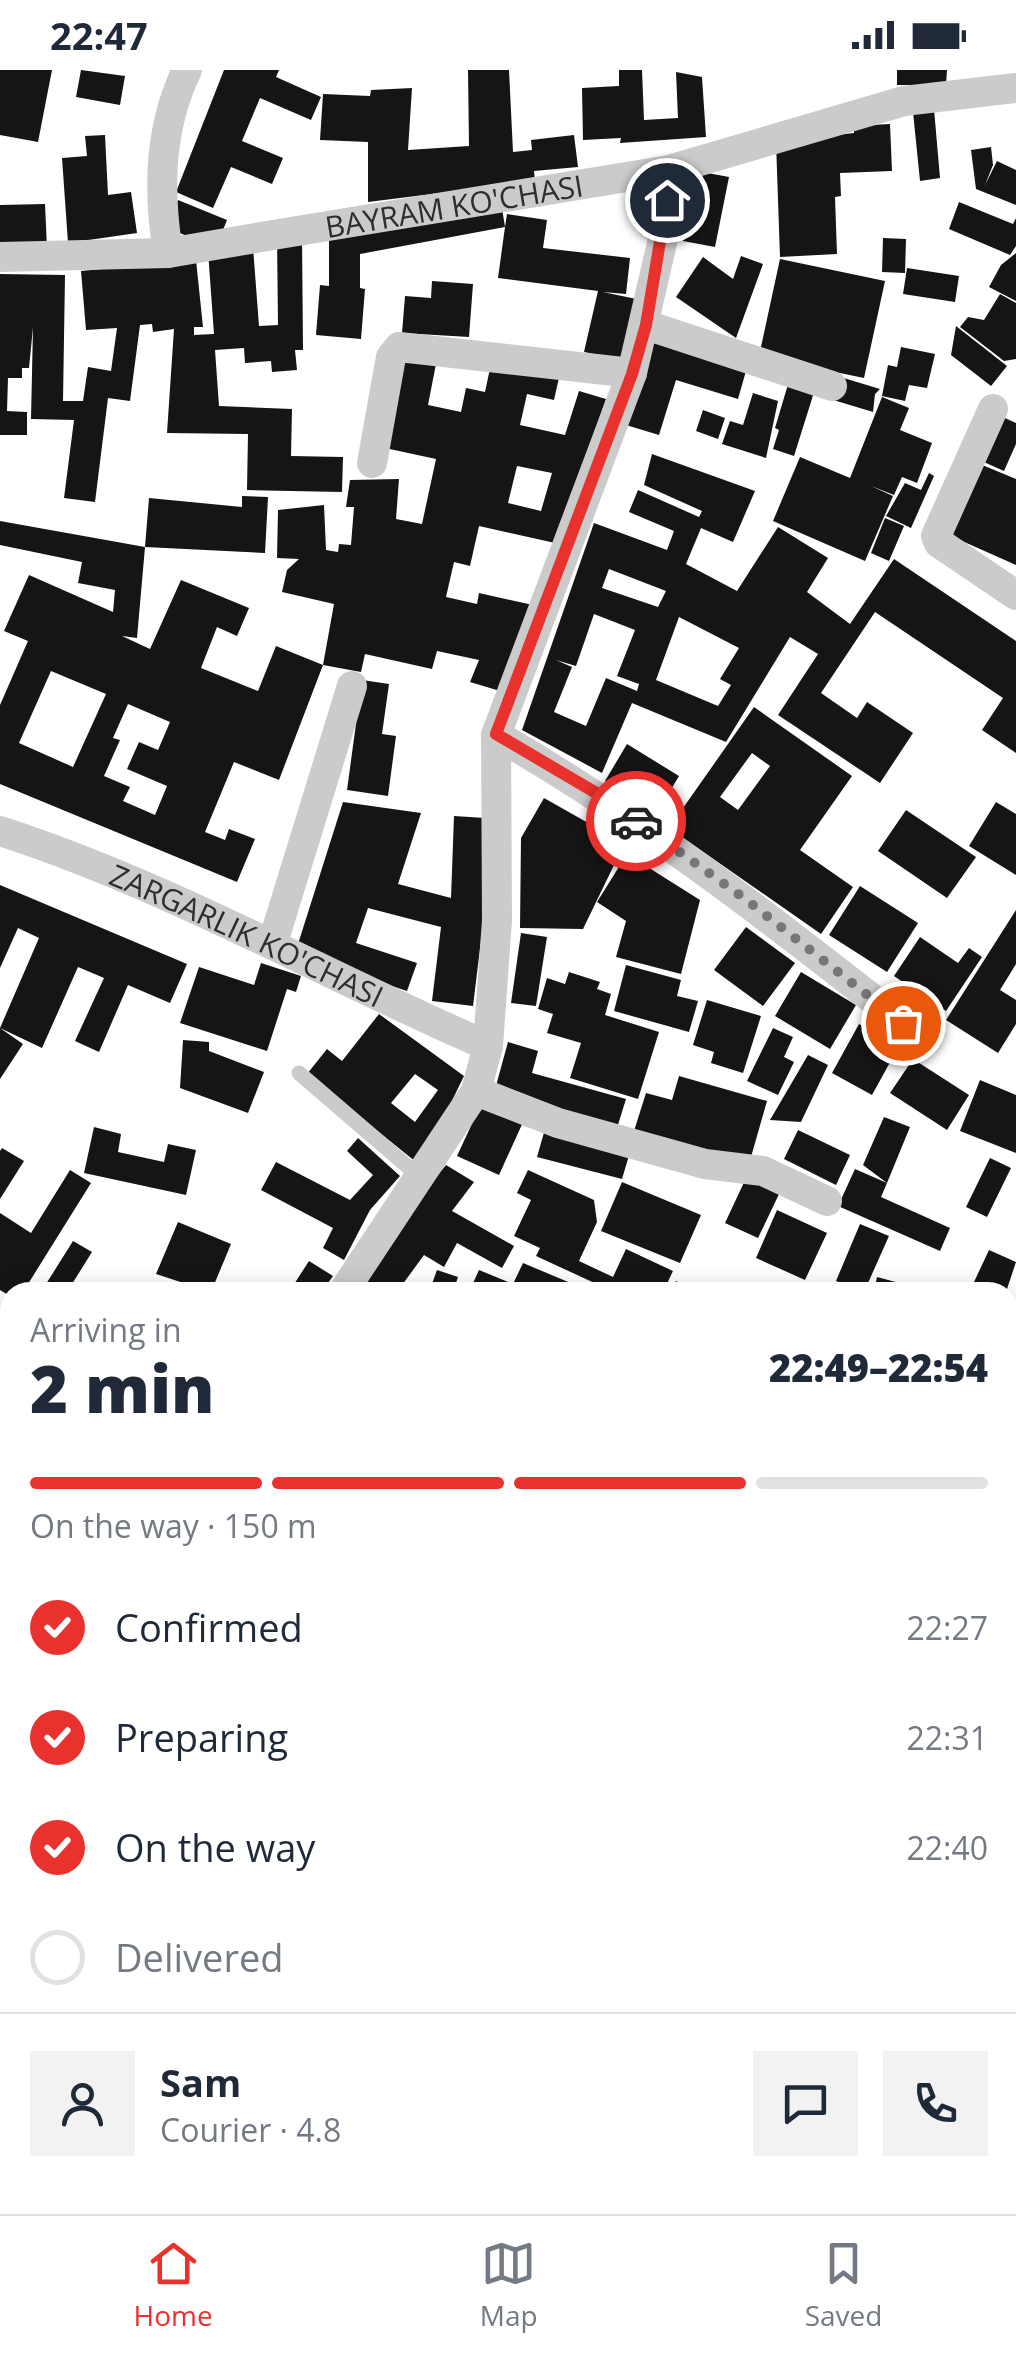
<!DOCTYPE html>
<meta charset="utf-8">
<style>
body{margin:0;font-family:"Open Sans",sans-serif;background:#f2f2f3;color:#1f2937;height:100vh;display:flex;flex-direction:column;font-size:38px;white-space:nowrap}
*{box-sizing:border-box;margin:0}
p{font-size:32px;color:#747a83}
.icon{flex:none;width:55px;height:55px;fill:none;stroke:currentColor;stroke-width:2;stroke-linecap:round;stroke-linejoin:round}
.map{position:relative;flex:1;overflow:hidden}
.side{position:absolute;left:0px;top:1212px;width:1018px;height:932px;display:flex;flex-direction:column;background:#fff;border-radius:30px 30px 0 0;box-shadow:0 5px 25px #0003}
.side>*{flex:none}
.pin{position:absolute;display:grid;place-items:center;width:85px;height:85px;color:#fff;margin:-42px;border:5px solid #fff;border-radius:50%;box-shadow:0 2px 10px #0007}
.courier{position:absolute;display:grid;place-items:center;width:100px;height:100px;margin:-50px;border:8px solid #e9322d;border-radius:50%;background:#fff;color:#222;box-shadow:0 2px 12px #0007}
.summary em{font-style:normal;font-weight:800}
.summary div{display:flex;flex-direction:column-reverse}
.summary{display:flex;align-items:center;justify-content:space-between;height:170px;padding:0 30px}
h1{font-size:65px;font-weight:800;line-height:75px}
.bar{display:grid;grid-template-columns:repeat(4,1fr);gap:15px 10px;align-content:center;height:120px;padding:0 30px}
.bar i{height:12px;border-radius:8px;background:#e0e1e3}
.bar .active{background:#e9322d}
.bar p{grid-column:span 4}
.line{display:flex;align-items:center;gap:25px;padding:0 30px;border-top:2px solid #e0e1e3}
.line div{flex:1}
.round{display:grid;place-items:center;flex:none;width:105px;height:105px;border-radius:0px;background:#f2f2f3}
ol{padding:0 30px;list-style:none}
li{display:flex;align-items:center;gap:30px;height:110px}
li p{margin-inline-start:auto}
li .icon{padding:10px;border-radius:50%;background:#e9322d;color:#fff;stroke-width:4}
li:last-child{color:#747a83}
li i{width:55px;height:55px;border:5px solid #e0e1e3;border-radius:50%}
.status{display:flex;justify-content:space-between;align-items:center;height:70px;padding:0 50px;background:#fff;direction:ltr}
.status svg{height:28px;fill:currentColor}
.menu{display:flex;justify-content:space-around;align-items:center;height:140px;border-top:2px solid #e0e1e3;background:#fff;font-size:28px;color:#747a83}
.menu a{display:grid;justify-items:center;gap:5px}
.menu .active{color:#e9322d}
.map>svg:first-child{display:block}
.building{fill:#151515;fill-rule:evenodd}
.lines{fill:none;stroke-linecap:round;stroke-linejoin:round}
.lane{stroke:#cbcbcb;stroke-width:15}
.street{stroke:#cbcbcb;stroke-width:30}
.done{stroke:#777;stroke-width:10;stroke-dasharray:0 18}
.route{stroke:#e9322d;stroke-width:12}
.labels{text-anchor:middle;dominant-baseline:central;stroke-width:10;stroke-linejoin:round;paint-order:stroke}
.street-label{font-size:30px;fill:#2e2e2e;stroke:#fff}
</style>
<div class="status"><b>22:47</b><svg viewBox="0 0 49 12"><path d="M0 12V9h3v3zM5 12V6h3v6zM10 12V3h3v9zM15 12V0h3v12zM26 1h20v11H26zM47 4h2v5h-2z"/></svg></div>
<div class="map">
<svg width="1016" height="2144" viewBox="0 0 1016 2144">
<rect width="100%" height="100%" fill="#fff"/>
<path class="building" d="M0 0H52L38 72 0 65Z
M81 0 125 6 120 35 76 27Z
M224 0H279L276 7 321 27 311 50 260 28 242 71 283 88 272 114 231 97 213 138 176 122Z
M468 0H509L513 82 532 80 531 70 574 65 578 97 534 101 535 111 368 132V72L320 70 323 24 370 26 371 20 412 18 408 80 469 76Z
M619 0H642L644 50 678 48 676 2 702 7 706 67 620 73 621 68 583 70 582 18 619 16Z
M897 0H947L946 15H897Z
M934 39 940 108 920 111 913 42Z
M890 54 892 101 840 103 841 126 835 127 837 184 780 187 776 72 854 63V56Z
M105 65 108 125 131 122 137 163 68 173 62 88 87 86 85 66Z
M991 77 993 95 985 115 997 91 1016 100V135L976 119 971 80Z
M697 101 729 107 715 177 683 171Z
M178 130 227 150 223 160 190 167 166 158Z
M501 132 505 157 507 144 547 150 543 178 630 188 626 224 603 222 641 230 628 291 584 282 598 221 498 208 505 157 360 184V218L365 219 361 269 316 265 320 215 329 216V158Z
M959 132 1013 154 1016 148V176L1010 185 949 159Z
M45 134 47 178 0 180V135Z
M277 166H302L303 280H295L297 300 272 302 271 291 245 293 244 278 215 280 219 336 292 339 291 386 343 387 342 422 247 420 248 364 167 363 174 259 153 262 152 254 140 255 130 331 108 328 95 432 64 428 74 350 31 349 33 257 29 298H22V308H8L7 341 27 342V365H0V204L65 205 63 331H83L88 297 111 301 117 258 86 260 81 201 196 190 203 257H194V265L214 264 208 181 253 177 259 256 278 255Z
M883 168 906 169 905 203 882 202Z
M1016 183V231L989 217 1001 195Z
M741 186 763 194 736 268 676 227 703 187 733 209Z
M780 189 885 211 864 308 759 286Z
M907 198 959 206 955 232 903 224Z
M432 211 473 214 469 267 402 263 405 226 431 228Z
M1000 224 1016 233V289L1004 291 960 257 968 247 984 250Z
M956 256 1007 296 991 316 951 285Z
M651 272 746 301 738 329 676 310 659 365 626 355Z
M901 277 935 284 927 318 909 315 905 331 882 326 888 295 897 297Z
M399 286 436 294 428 335 461 342 466 318 485 322 492 289 560 303 554 330 527 324 520 355 565 365 579 321 606 329 555 473 479 456 470 496 454 492 446 527 477 534 479 523 533 535 500 621 470 612 479 590 437 581 432 599 365 584 361 602 323 595 279 710 234 692 205 762 225 770 229 759 255 769 237 812 0 714V635L28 571 4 561 29 505 113 542 115 520 78 513 82 492 0 475V451L145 477 137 568 122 566 150 579 181 510 249 538 237 566 217 557 201 598 258 621 276 576 323 595 334 534 282 522 287 500 299 489 277 488 278 440 324 435 326 480 338 482 339 474 351 475 354 437H346L350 410 399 409 396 449 422 454 436 389 385 378ZM517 396 552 403 541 441 508 433ZM51 601 106 624 73 697 19 673ZM128 634 170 652 158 680 139 672 127 699 167 716 155 745 123 731 130 717 104 706 120 670 113 668Z
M837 306 880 319 875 324 873 342 830 329Z
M789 311 815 319 794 386 773 379 779 360 775 358Z
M753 323 778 331 766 388 722 374 730 351 743 355Z
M882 327 909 338 900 360 932 373 917 413 902 407 894 425 871 416 893 426 865 491 773 451 800 387 850 408Z
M703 340 725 348 718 369 696 361Z
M998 345 1016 353V374L1004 401 977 389Z
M652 384 755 421 733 472 701 458 686 494 737 521 778 457 828 488 807 522 850 554 894 489 1016 571V683L982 660 1003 628 875 542 821 623 857 648 867 632 913 663 880 713 778 645 818 584 790 567 726 672 632 633 602 703 522 660 594 453 667 480 674 461 629 442 638 420 699 447 702 441 644 415ZM609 499 666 521 658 537 602 518ZM594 544 635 560 617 606 639 614 637 621 606 608 586 656 554 642 572 597 556 590 576 596ZM679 547 739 578 720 609 731 615 718 636 656 610Z
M975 392 1016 409V495L944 463Z
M929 403 934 406 911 458 886 446 905 413 921 420Z
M242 426 268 427 265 483 145 477 149 428 242 437Z
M885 448 904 456 889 491 871 483Z
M362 610 389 614 382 664 396 666 388 726 347 720Z
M754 637 852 706 800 780 853 817 821 864 669 758ZM752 683 770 696 738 740 720 727Z
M627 674 679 706 657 743 605 711Z
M544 728 590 754 599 744 631 760 583 859 520 858 521 768Z
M343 732 421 743 398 814 451 828 454 746 485 748 482 862 473 936 432 931 441 857 368 838 356 873 417 893 407 921 346 901 298 874Z
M996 732 1016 744V805L969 776Z
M906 740 976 787 947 828 878 781Z
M627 784 700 830 681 904 616 887 626 851 597 832Z
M0 815 187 894 170 933 128 915 99 982 75 971 104 908 78 897 42 978 0 958 39 868 18 858 0 898Z
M860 816 918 853 887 902 829 865Z
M1016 840V894L1000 920 1016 930V954L998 983 946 950Z
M746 857 795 893 763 936 714 900Z
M521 863 547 867 536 936 511 933Z
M920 867 958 893 969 878 982 887 946 941 894 906Z
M261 893 301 906 296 922 287 919 267 981 180 953 199 897 254 915Z
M626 895 681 910 677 926 698 931 689 962 614 941Z
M569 902 600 912 597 919 611 924 605 945 659 962 638 1029 570 1008 581 973 547 963 553 944 538 939 547 908 565 914Z
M801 902 856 935 830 979 775 946Z
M707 930 761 946 743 1003 711 993 714 982 693 975Z
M379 944 464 1006 432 1072 416 1092 307 1004 327 979 342 991ZM415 1004 438 1020 415 1052 391 1033Z
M859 954 899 976 872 1025 832 1003Z
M0 958 23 974 0 1009Z
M773 958 793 967 784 987 794 992 778 1025 747 1011Z
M183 970 209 972V981L264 1002 248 1043 180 1018Z
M508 972 538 981 532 1003 626 1029 617 1058 494 1023Z
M808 985 828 995 801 1052 770 1050Z
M913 989 969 1025 947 1060 890 1023Z
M679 1006 767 1031 749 1094 634 1061 646 1023 672 1030Z
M980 1010 1016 1025V1083L960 1061Z
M483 1030 524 1050 499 1105 457 1086Z
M884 1047 910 1057 887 1113 881 1127 950 1158 940 1181 838 1136 855 1099 887 1113 863 1095Z
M94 1057 121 1064 118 1082 164 1092 168 1074 196 1080 186 1125 84 1103Z
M545 1059 630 1082 622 1109 537 1087Z
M798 1060 850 1085 836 1115 784 1089Z
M358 1068 400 1106 370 1140 344 1190 323 1178 333 1158 261 1120 276 1092 350 1130 373 1105 347 1081Z
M2 1078 24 1091 0 1129V1081Z
M990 1088 1011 1098 987 1147 966 1137Z
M446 1095 474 1112 452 1141 514 1176 502 1198 457 1173 444 1197 424 1185 397 1222H353L378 1179Z
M70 1100 91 1113 23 1222H10V1226L0 1220V1143L31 1163Z
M528 1100 594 1130 597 1152 579 1191 613 1207 626 1179 673 1201 663 1222H614L536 1186 540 1178 514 1166 531 1130 517 1123Z
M747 1106 780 1122 758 1168 725 1153Z
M622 1112 701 1145 680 1193 601 1161Z
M777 1140 827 1163 805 1210 756 1188Z
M178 1152 231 1174 211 1222 156 1204Z
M860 1154 889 1166 864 1222 836 1211Z
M73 1171 92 1182 67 1222H41Z
M989 1180 1016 1192 1006 1222 974 1212Z
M309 1191 333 1206 322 1222H289Z
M523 1193 573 1214 592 1222H469L479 1200 513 1214Z
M437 1200 458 1207 453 1222H429Z
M877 1207 918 1218 917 1222H874Z
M676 1211 700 1222H670Z
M1008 1235 1016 1238V1278L1008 1274Z
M7 1315 10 1316V1362L0 1356V1326Z
M1016 1316V1354L1008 1368V1330Z
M1008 1370 1016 1375V1404L1008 1398Z
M0 1435 10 1439V1467L0 1464Z
M1016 1437V1473L1008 1468V1451Z
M1008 1474 1016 1480V1513L1008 1526Z
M10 1497V1563L0 1560V1525Z
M1011 1676 1016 1680V1750L1008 1744Z
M0 1687H10V1713H0Z
M1008 1795 1016 1798V1827L1008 1824Z
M0 1821 10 1824 9 1893 0 1890Z
M1008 2109H1016V2144H855V2135H1008Z
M12 2135H78L102 2144H9Z
M257 2135H344L341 2144H285Z
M452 2135H503L501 2144H450Z"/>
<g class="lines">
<path class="lane" d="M299 1003 421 1108"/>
<g class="street">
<path d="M168 183C158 120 159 58 187 0"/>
<path id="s1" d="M0 187 168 183 273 165 669 100 904 31 1016 18"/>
<path d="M646 255 832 316"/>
<path d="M993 339 936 466 939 473 1016 525"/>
<path d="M372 393 391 287 399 277 632 303"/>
<path d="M496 665C641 748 771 849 903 953"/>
<path id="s2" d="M0 761C170 816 324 905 488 976"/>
<path d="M273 872 352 616"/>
<path d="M476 1021 558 1053 705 1094 763 1101 827 1131"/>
<path d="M343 1222 476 1021 488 976 497 850 496 665 632 303 665 160 669 100"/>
<path d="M0 1258 10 1264"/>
<path d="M1008 1606 1016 1594"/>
<path d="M0 1722H10"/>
<path d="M0 2051 10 2056"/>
<path d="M0 2132 10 2106"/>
<path d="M178 2135 204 2144"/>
<path d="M632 2144 638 2135"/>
</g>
</g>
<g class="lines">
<path class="done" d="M636 751 744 828 903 953"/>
<path class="route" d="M636 751 598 724 496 664 632 304 646 255 667 130"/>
</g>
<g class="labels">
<g class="street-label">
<text stroke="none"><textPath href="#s1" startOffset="458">BAYRAM KO'CHASI</textPath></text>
<text stroke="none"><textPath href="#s2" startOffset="268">ZARGARLIK KO'CHASI</textPath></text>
</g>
</g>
</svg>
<div class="pin" style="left:903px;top:953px;background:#ea580c"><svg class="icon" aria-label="bag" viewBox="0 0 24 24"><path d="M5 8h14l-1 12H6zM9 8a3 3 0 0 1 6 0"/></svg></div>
<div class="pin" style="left:667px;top:130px;background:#1f2937"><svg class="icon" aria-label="home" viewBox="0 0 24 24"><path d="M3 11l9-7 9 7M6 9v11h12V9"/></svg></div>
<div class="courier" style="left:636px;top:751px"><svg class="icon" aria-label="car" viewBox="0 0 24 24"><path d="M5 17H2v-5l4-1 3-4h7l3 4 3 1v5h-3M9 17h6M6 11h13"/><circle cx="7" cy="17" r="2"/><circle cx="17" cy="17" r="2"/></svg></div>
<section class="side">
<div class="summary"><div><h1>2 min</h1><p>Arriving in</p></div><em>22:49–22:54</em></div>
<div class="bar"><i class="active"></i><i class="active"></i><i class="active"></i><i></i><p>On the way · 150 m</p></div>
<ol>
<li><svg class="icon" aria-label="check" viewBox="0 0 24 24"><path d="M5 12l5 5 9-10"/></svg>Confirmed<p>22:27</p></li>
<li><svg class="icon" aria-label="check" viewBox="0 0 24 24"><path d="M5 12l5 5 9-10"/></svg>Preparing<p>22:31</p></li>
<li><svg class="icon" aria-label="check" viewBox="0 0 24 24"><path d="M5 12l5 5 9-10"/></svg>On the way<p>22:40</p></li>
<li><i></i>Delivered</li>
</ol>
<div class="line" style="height:180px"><a class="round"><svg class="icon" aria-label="person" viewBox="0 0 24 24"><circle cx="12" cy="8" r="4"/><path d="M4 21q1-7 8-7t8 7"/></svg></a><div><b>Sam</b><p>Courier · 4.8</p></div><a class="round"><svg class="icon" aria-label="chat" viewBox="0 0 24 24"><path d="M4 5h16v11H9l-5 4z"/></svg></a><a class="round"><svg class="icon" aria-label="phone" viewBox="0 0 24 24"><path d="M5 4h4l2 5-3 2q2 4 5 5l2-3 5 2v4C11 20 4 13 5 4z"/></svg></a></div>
</section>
</div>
<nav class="menu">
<a class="active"><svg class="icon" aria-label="home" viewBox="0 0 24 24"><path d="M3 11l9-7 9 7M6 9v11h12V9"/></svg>Home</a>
<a><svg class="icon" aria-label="map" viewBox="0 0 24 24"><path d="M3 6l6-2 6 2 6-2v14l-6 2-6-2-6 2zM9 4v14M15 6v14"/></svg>Map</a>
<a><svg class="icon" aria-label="saved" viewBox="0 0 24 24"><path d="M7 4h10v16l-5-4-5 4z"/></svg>Saved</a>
</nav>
